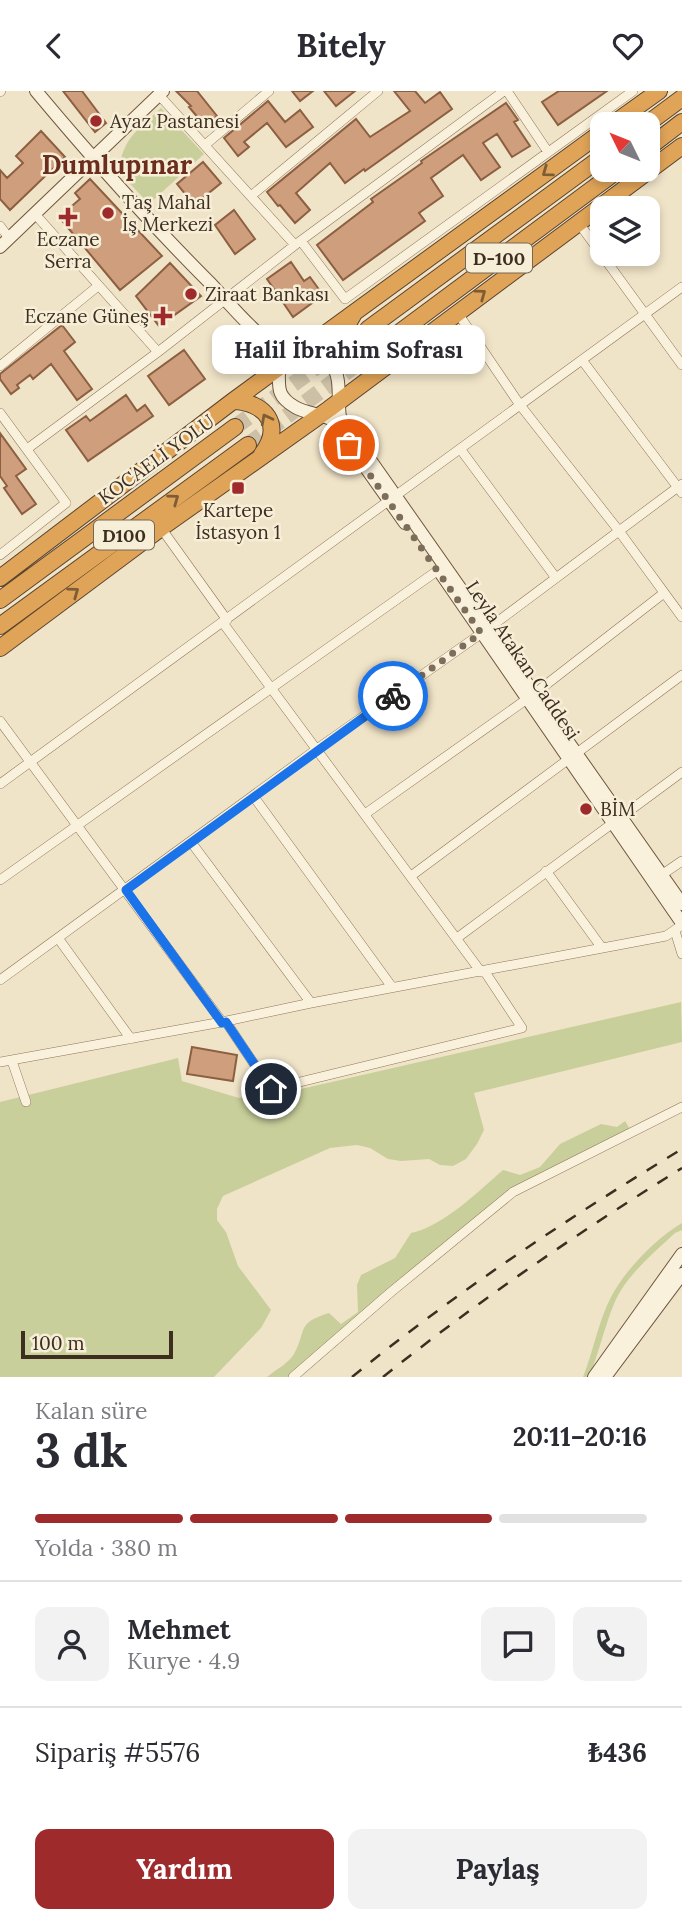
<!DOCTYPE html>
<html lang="tr">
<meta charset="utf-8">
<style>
body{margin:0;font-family:Lora,serif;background:#f2f2f3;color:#2b2b33;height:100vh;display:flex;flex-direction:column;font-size:26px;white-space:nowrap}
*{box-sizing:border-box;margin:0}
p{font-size:23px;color:#7c7c81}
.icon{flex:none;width:38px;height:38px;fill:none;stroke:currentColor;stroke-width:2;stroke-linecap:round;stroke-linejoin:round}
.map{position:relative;height:1286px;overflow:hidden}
.sheet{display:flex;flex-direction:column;background:#fff;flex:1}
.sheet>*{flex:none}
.needle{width:46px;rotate:313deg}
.fabs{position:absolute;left:590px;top:21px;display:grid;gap:14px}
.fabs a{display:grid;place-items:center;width:70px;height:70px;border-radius:14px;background:#fff;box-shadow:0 4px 10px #0003;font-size:35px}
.scale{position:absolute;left:21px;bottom:18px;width:152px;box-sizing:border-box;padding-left:7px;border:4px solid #3d2e20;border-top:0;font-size:19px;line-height:24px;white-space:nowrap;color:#3d2e20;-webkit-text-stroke:5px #f7eed8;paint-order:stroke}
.pin{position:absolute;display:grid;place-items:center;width:60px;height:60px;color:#fff;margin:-30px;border:4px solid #fff;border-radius:50%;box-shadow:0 2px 7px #0007}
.courier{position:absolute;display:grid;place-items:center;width:70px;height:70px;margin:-35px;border:5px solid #1a73e8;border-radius:50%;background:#fff;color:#222;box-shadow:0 2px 9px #0007}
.bubble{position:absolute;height:49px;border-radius:14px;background:#fff;box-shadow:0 4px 10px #0003;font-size:23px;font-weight:700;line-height:49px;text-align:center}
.summary em{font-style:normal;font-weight:700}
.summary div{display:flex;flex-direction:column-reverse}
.summary{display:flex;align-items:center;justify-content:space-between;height:119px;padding:0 35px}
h1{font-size:46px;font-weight:700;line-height:52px}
.bar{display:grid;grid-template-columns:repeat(4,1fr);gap:10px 7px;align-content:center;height:84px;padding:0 35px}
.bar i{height:9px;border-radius:5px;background:#e1e1e2}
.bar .current{background:#9e2a2b}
.bar p{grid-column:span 4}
.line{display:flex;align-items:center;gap:18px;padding:0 35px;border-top:2px solid #e1e1e2}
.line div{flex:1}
.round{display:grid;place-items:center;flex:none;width:74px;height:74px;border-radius:14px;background:#f2f2f3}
.cta{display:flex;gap:14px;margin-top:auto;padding:14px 35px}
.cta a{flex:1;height:80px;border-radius:14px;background:#9e2a2b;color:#fff;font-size:28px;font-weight:700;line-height:80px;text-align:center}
.cta a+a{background:#f2f2f3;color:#2b2b33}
header{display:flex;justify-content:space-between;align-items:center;height:91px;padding:0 35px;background:#fff;font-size:32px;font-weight:700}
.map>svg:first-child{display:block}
.green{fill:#c9cf9b}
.building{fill:#cf9f7d;stroke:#8d5f41;stroke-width:2}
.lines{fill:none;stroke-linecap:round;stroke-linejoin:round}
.highway-tunnel{stroke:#ccc0a6;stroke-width:16;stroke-dasharray:16 8;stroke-linecap:butt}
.street-casing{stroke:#8d765c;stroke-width:10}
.secondary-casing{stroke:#6f573f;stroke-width:14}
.highway-casing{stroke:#5b4430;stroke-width:18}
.street{stroke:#faf1dc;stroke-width:9}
.secondary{stroke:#faf1dc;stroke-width:12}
.highway{stroke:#e0a458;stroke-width:16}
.rail{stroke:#3d2e20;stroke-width:2.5;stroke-dasharray:12 12;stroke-linecap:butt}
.oneway{stroke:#7e5d36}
.done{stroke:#7c6e5b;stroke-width:7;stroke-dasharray:0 12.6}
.route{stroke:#1a73e8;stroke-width:9}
.poi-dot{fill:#9e2a2b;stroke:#f7eed8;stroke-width:2.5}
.labels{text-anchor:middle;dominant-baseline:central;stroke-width:5;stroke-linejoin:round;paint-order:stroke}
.shield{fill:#f7eed8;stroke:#756857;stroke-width:2}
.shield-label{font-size:18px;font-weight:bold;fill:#3d2e20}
.poi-label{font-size:19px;fill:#3d2e20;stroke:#f7eed8;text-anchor:start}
.street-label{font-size:19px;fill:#3d2e20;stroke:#f7eed8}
.district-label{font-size:26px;font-weight:bold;fill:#6b2e1e;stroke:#f7eed8}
</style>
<header><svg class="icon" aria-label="back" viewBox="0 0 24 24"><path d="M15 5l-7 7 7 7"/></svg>Bitely<svg class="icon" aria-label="heart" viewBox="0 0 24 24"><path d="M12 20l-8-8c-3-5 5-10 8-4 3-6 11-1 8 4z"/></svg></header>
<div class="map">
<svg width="682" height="1286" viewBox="0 0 682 1286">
<rect width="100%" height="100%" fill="#f0e4c8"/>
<path class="green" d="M161 17 204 63 149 113 119 81C122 47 138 39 161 17Z
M681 911 682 951 474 1002 484 1039 477 1053 466 1068 453 1075 440 1074 429 1068 401 1070 388 1068 370 1057 357 1054 330 1057 223 1105 217 1118V1129L226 1141 238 1175 271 1219 261 1237 214 1286H0V1011L178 967 182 990 239 1007 279 1003Z
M625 1030 630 1038 512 1097 289 1286H267C275 1279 288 1273 294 1263 307 1239 296 1232 329 1222L341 1233 358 1221 357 1194 361 1184 395 1167 411 1142C442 1136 479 1100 503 1079L520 1084 540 1076 560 1053 601 1033 617 1036Z
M682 1132V1139L675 1142C653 1163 626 1184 614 1213 604 1237 599 1262 589 1286H583C593 1261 598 1232 610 1208 623 1181 656 1147 682 1132Z"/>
<path class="building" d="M63 0H82L106 32 95 41Z
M176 0H197L217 25 205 35 189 16 191 15Z
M292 0H313L300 10Z
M324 0H355L336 15Z
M394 0H415L425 12 440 1 452 18 365 80 364 78 345 92 330 72 296 102 310 119 295 132 280 114 278 115 267 101 356 28 370 46 410 20Z
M559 0H607L558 34 542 11Z
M268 10 285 31 300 19 313 36 286 56 267 32 244 51 249 56 238 65 224 47Z
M506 12 518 29 514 31 530 55 512 66 497 43 483 52 500 76 481 89 463 64 431 87 443 105 419 122 425 130 343 189 317 154 373 111 371 108 422 72 421 70Z
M41 40 65 66 10 119 0 108V79L7 87 23 72 16 65Z
M203 71 221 92 194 114 177 93Z
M90 88 162 165 120 199 59 126 80 108 75 102Z
M234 119 255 148 235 163 215 134Z
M291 171 304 190 310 186 323 204 293 226 267 188Z
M170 172 201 205 159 235 136 205Z
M62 234 75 251 64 260 92 298 77 309 51 273 33 288 30 284 17 294 19 297 11 303 0 288V283Z
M184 259 205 288 169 314 148 285Z
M126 304 137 320 145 314 153 325 88 370 66 339 86 325 90 330Z
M0 342 26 378 16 385 36 413 22 423 4 397 7 395 0 385Z
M192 956 237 964 233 990 187 983Z"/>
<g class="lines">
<path class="highway-tunnel" d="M235 336 368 238
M248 354 380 256"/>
<defs>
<path id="street" d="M507 0 548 61
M0 1 1 0
M159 4 295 154
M205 54 269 0
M251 105 378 0
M35 123 158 261
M578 131 682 274
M0 135 9 147
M301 150 345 208 633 0
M457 221 520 314 619 440 682 526
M582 269 682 402
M0 275 98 195
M0 322 66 412 0 464
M27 358 158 261 295 154 504 0
M461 359 556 487
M161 437 227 529
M223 532 481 881
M0 630 222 931
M0 693 682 196
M254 706 392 896
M365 723 534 603 664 502
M191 751 311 912
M546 780 602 857
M411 785 682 584
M657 787 682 770
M0 789 444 475
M675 840 682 863
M58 847 131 948
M457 847 682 681
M0 889 317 658 489 537 682 393
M226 931 271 998 522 937 485 881
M12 970 26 1011
M0 971 222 931 311 912 666 845 682 834
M293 1286 391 1201 513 1101 682 1016"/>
<path id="secondary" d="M36 0C92 67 150 132 212 194 227 210 252 240 269 251 289 264 319 257 332 274 342 287 337 309 340 326L682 813
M0 156 163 0
M269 251C272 259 279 269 279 277 279 296 276 305 295 316 307 323 320 322 332 329L405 432
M440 481 682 832
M594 1286 682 1163
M605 1286 682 1183"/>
<path id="highway" d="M613 33 659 0
M647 33 682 7
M648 57 682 31
M353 224C349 231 342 241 344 250 347 271 373 278 390 269
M368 238 602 66
M380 256 618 79
M233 310C265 311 284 334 262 363
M0 487 233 310 602 41
M0 509 235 336
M0 535 248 354
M0 557 161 437 329 318 682 55"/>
</defs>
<use href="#street" class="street-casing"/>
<use href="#secondary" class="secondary-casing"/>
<use href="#highway" class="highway-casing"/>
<use href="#street" class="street"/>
<use href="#secondary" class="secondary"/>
<use href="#highway" class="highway"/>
<path class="rail" d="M352 1286C455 1202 568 1127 682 1058
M383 1286C478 1210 579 1141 682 1077"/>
</g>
<defs><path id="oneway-chevron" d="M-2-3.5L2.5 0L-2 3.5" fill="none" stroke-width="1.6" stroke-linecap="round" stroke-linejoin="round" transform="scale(1.75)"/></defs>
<g class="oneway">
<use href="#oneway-chevron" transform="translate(547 81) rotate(144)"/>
<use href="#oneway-chevron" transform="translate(481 203) rotate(-36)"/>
<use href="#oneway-chevron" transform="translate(266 328) rotate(-118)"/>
<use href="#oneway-chevron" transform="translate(174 408) rotate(-36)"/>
<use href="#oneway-chevron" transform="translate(74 501) rotate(-36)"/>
</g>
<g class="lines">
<path class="done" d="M349 354 481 542 393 605"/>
<path class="route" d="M271 998 226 931 222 932 126 799 393 605"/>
</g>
<g class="poi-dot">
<circle cx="96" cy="30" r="7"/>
<circle cx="108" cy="122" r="7"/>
<path d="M64.5 115.5h7v7h7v7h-7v7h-7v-7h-7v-7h7z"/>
<circle cx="191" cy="203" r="7"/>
<path d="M159.5 214.5h7v7h7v7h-7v7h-7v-7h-7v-7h7z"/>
<rect x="231" y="390" width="14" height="14" rx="3.5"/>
<circle cx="586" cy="718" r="7"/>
</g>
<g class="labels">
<g class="shield">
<rect x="466" y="152.5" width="66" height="29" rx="5"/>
<rect x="94" y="429.5" width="60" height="29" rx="5"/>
</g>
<g class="shield-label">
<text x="499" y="167">D-100</text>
<text x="124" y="444">D100</text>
</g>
<g class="poi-label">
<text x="110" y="30">Ayaz Pastanesi</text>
<text x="122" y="111">Taş Mahal<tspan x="122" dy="22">İş Merkezi</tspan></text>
<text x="68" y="148" text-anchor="middle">Eczane<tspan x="68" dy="22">Serra</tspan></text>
<text x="205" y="203">Ziraat Bankası</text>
<text x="149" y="225" text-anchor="end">Eczane Güneş</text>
<text x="238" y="419" text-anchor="middle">Kartepe<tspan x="238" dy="22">İstasyon 1</tspan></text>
<text x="600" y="718">BİM</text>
</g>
<g class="street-label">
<text transform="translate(156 368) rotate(-36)">KOCAELİ YOLU</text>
<text transform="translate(523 569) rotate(56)">Leyla Atakan Caddesi</text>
</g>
<g class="district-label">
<text x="117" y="73">Dumlupınar</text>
</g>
</g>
</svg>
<div class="fabs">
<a><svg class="needle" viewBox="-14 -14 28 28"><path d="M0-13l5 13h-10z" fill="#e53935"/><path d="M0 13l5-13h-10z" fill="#7c7c81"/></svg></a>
<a><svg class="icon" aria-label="layers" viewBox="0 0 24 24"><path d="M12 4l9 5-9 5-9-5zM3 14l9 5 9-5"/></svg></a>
</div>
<div class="scale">100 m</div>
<div class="pin" style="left:349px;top:354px;background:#ea580c"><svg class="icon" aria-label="bag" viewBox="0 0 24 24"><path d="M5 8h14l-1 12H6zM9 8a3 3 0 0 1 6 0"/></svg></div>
<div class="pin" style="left:271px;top:998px;background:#1f2937"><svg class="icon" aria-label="home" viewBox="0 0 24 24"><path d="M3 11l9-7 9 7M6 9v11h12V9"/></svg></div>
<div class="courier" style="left:393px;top:605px"><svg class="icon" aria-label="bike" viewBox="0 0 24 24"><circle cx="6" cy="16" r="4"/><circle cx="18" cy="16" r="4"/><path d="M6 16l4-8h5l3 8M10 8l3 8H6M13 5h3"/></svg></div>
<div class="bubble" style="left:212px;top:234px;width:273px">Halil İbrahim Sofrası</div>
</div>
<section class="sheet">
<div class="summary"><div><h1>3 dk</h1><p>Kalan süre</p></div><em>20:11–20:16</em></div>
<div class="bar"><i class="current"></i><i class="current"></i><i class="current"></i><i></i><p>Yolda · 380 m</p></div>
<div class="line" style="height:126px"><a class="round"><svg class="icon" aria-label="person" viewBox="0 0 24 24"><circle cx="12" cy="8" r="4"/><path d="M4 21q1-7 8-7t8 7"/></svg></a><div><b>Mehmet</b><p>Kurye · 4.9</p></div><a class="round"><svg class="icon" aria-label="chat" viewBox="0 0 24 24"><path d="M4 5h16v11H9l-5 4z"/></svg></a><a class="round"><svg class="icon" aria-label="phone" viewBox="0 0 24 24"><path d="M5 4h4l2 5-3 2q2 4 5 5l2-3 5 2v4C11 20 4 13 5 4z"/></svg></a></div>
<div class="line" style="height:91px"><div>Sipariş #5576</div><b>₺436</b></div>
<div class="cta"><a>Yardım</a><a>Paylaş</a></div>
</section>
